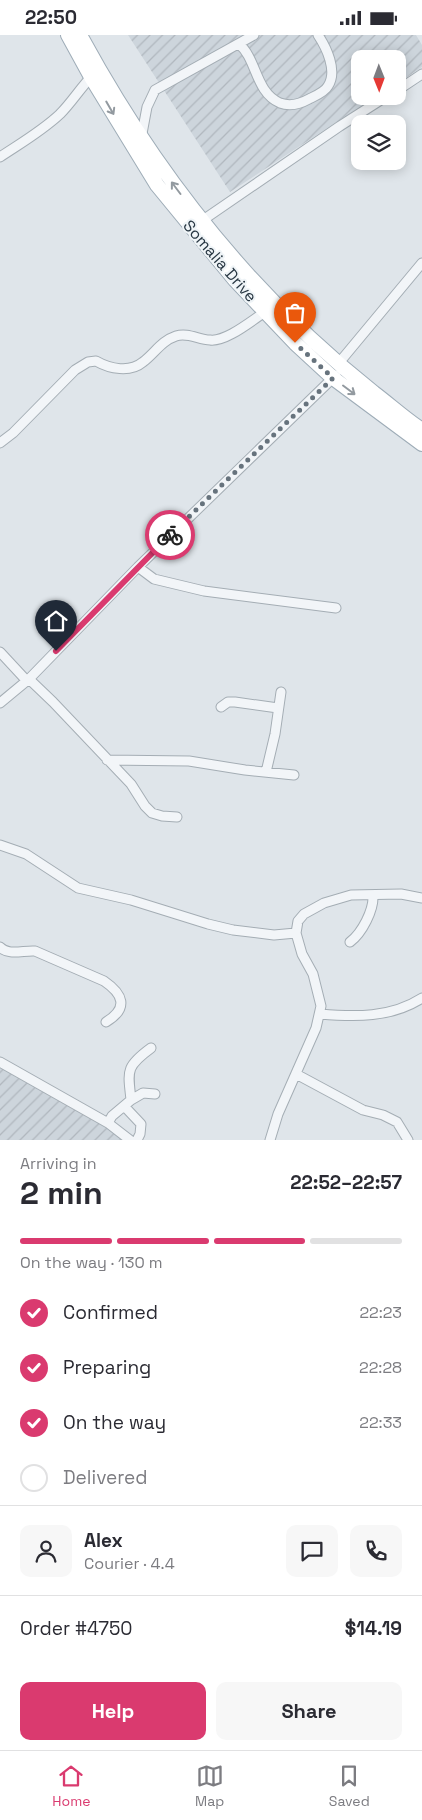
<!DOCTYPE html>
<meta charset="utf-8">
<style>
body{margin:0;font-family:"Space Grotesk",sans-serif;background:#f7f7f7;color:#2b2b33;height:100vh;display:flex;flex-direction:column;font-size:19px;white-space:nowrap}
*{box-sizing:border-box;margin:0}
p{font-size:16px;color:#7c7c81}
.icon{flex:none;width:28px;height:28px;fill:none;stroke:currentColor;stroke-width:2;stroke-linecap:round;stroke-linejoin:round}
.map{position:relative;height:1105px;overflow:hidden}
.side{display:flex;flex-direction:column;background:#fff;flex:1}
.side>*{flex:none}
.needle{width:32px;rotate:179deg}
.controls{position:absolute;left:351px;top:15px;display:grid;gap:10px}
.controls a{display:grid;place-items:center;width:55px;height:55px;border-radius:10px;background:#fff;box-shadow:0 2px 12px #0003;font-size:25px}
.pin{position:absolute;display:grid;place-items:center;width:42px;height:42px;color:#fff;margin:-51px -21px;border-radius:50% 50% 50% 0;rotate:-45deg;box-shadow:0 0 5px #0007}
.pin .icon{rotate:45deg}
.courier{position:absolute;display:grid;place-items:center;width:50px;height:50px;margin:-25px;border:4px solid #da3a6f;border-radius:50%;background:#fff;color:#222;box-shadow:0 1px 6px #0007}
.overview em{font-style:normal;font-weight:600}
.overview div{display:flex;flex-direction:column-reverse}
.overview{display:flex;align-items:center;justify-content:space-between;height:85px;padding:0 20px}
h1{font-size:32px;font-weight:600;line-height:38px}
.bar{display:grid;grid-template-columns:repeat(4,1fr);gap:8px 5px;align-content:center;height:60px;padding:0 20px}
.bar i{height:6px;border-radius:4px;background:#e1e1e2}
.bar .current{background:#da3a6f}
.bar p{grid-column:span 4}
.line{display:flex;align-items:center;gap:12px;padding:0 20px;border-top:1px solid #e1e1e2}
.line div{flex:1}
.round{display:grid;place-items:center;flex:none;width:52px;height:52px;border-radius:10px;background:#f7f7f7}
ol{padding:0 20px;list-style:none}
li{display:flex;align-items:center;gap:15px;height:55px}
li p{margin-inline-start:auto}
li .icon{padding:5px;border-radius:50%;background:#da3a6f;color:#fff;stroke-width:4}
li:last-child{color:#7c7c81}
li i{width:28px;height:28px;border:2px solid #e1e1e2;border-radius:50%}
.button{display:flex;gap:10px;margin-top:auto;padding:10px 20px}
.button a{flex:1;height:58px;border-radius:10px;background:#da3a6f;color:#fff;font-size:20px;font-weight:600;line-height:58px;text-align:center}
.button a+a{background:#f7f7f7;color:#2b2b33}
.status{display:flex;justify-content:space-between;align-items:center;height:35px;padding:0 25px;background:#fff;direction:ltr}
.status svg{height:14px;fill:currentColor}
.dock{display:flex;justify-content:space-around;align-items:center;height:70px;border-top:1px solid #e1e1e2;background:#fff;font-size:14px;color:#7c7c81}
.dock a{display:grid;justify-items:center;gap:2px}
.dock .current{color:#da3a6f}
.map>svg:first-child{display:block}
.industrial{fill:url(#industrial-furrows)}
.lines{fill:none;stroke-linecap:round;stroke-linejoin:round}
.street-casing{stroke:#a4adb4;stroke-width:11}
.primary-casing{stroke:#9eacb7;stroke-width:16}
.street{stroke:#f2f5f8;stroke-width:9}
.primary{stroke:#fff;stroke-width:14}
.oneway{stroke:#939aa0}
.done{stroke:#67737d;stroke-width:5;stroke-dasharray:0 9}
.route{stroke:#da3a6f;stroke-width:6}
.labels{text-anchor:middle;dominant-baseline:central;stroke-width:4;stroke-linejoin:round;paint-order:stroke}
.street-label{font-size:16px;fill:#273642;stroke:#eff4f7}
</style>
<div class="status"><b>22:50</b><svg viewBox="0 0 49 12"><path d="M0 12V9h3v3zM5 12V6h3v6zM10 12V3h3v9zM15 12V0h3v12zM26 1h20v11H26zM47 4h2v5h-2z"/></svg></div>
<div class="map">
<svg width="422" height="1105" viewBox="0 0 422 1105">
<defs>
<pattern id="industrial-furrows" width="10" height="10" patternUnits="userSpaceOnUse" patternTransform="scale(1.25)"><rect width="10" height="10" fill="#cdd5dc"/><path d="M-1 1l2-2M0 10L10 0M9 11l2-2" fill="none" stroke="#b0b7be"/></pattern>
</defs>
<rect width="100%" height="100%" fill="#dfe5ea"/>
<path class="industrial" d="M128 0H416L422 10V32L398 48V24H360V61H376L230 157Z
M0 1029 134 1105H0Z"/>
<g class="lines">
<defs>
<path id="street" d="M239 9C257 24 255 57 280 68 291 72 300 69 309 64 315 61 325 57 328 51 338 36 326 12 318 0
M398 55 422 39
M141 104 147 72 155 55 254 0
M0 122C21 108 42 96 60 79 72 67 81 52 93 40
M203 185 340 91 387 61
M338 329 422 228
M0 408 13 398 75 335 88 327 96 326C110 334 130 338 143 327 155 318 161 306 176 301 188 297 199 305 210 305 226 307 251 286 265 277
M138 532 154 544 204 556 336 573
M0 617 26 645
M29 644 53 667 131 749 145 771 152 778 162 781 177 782
M0 668 29 644 138 532 336 340
M221 672 228 667H235L278 673
M107 725 189 726 245 735 294 740
M266 737 275 699 281 657
M0 810 26 819 78 853 131 865 208 889 233 895 274 900 296 898
M350 907C362 898 374 875 373 860
M0 912C8 921 24 915 35 916L104 946C123 959 129 973 106 987
M320 979C355 982 391 983 422 963
M0 1027 108 1088 130 1105
M296 1039 363 1075 383 1080 397 1087 408 1105
M131 1065 143 1058 155 1059
M125 1072 141 1089 140 1099 137 1105
M108 1088 112 1081 131 1065C128 1036 125 1032 151 1013
M270 1105 278 1079 316 993 321 971 313 939 302 919 296 898 298 886 304 879 324 868 351 860 401 859 422 863"/>
<path id="primary" d="M68 0 91 42 157 150 235 245 295 308 333 343 422 409
M80 0C154 137 252 261 374 358 390 370 405 384 422 395"/>
</defs>
<use href="#street" class="street-casing"/>
<use href="#primary" class="primary-casing"/>
<use href="#street" class="street"/>
<use href="#primary" class="primary"/>
</g>
<defs><path id="oneway-shaft" d="M-6 0H5M1.5-3L5.5 0L1.5 3" fill="none" stroke-width="1.6" stroke-linecap="round" stroke-linejoin="round" transform="scale(1.25)"/></defs>
<g class="oneway">
<use href="#oneway-shaft" transform="translate(110 73) rotate(60)"/>
<use href="#oneway-shaft" transform="translate(176 153) rotate(-127)"/>
<use href="#oneway-shaft" transform="translate(349 355) rotate(37)"/>
</g>
<g class="lines">
<path class="done" d="M170 500 333 343 295 308"/>
<path class="route" d="M56 616 170 500"/>
</g>
<g class="labels">
<g class="street-label">
<text transform="translate(220 226) rotate(49)">Somalia Drive</text>
</g>
</g>
</svg>
<div class="controls">
<a><svg class="needle" viewBox="-14 -14 28 28"><path d="M0-13l5 13h-10z" fill="#e53935"/><path d="M0 13l5-13h-10z" fill="#7c7c81"/></svg></a>
<a><svg class="icon" aria-label="layers" viewBox="0 0 24 24"><path d="M12 4l9 5-9 5-9-5zM3 14l9 5 9-5"/></svg></a>
</div>
<div class="pin" style="left:295px;top:308px;background:#ea580c"><svg class="icon" aria-label="bag" viewBox="0 0 24 24"><path d="M5 8h14l-1 12H6zM9 8a3 3 0 0 1 6 0"/></svg></div>
<div class="pin" style="left:56px;top:616px;background:#1f2937"><svg class="icon" aria-label="home" viewBox="0 0 24 24"><path d="M3 11l9-7 9 7M6 9v11h12V9"/></svg></div>
<div class="courier" style="left:170px;top:500px"><svg class="icon" aria-label="bike" viewBox="0 0 24 24"><circle cx="6" cy="16" r="4"/><circle cx="18" cy="16" r="4"/><path d="M6 16l4-8h5l3 8M10 8l3 8H6M13 5h3"/></svg></div>
</div>
<section class="side">
<div class="overview"><div><h1>2 min</h1><p>Arriving in</p></div><em>22:52–22:57</em></div>
<div class="bar"><i class="current"></i><i class="current"></i><i class="current"></i><i></i><p>On the way · 130 m</p></div>
<ol>
<li><svg class="icon" aria-label="check" viewBox="0 0 24 24"><path d="M5 12l5 5 9-10"/></svg>Confirmed<p>22:23</p></li>
<li><svg class="icon" aria-label="check" viewBox="0 0 24 24"><path d="M5 12l5 5 9-10"/></svg>Preparing<p>22:28</p></li>
<li><svg class="icon" aria-label="check" viewBox="0 0 24 24"><path d="M5 12l5 5 9-10"/></svg>On the way<p>22:33</p></li>
<li><i></i>Delivered</li>
</ol>
<div class="line" style="height:90px"><a class="round"><svg class="icon" aria-label="person" viewBox="0 0 24 24"><circle cx="12" cy="8" r="4"/><path d="M4 21q1-7 8-7t8 7"/></svg></a><div><b>Alex</b><p>Courier · 4.4</p></div><a class="round"><svg class="icon" aria-label="chat" viewBox="0 0 24 24"><path d="M4 5h16v11H9l-5 4z"/></svg></a><a class="round"><svg class="icon" aria-label="phone" viewBox="0 0 24 24"><path d="M5 4h4l2 5-3 2q2 4 5 5l2-3 5 2v4C11 20 4 13 5 4z"/></svg></a></div>
<div class="line" style="height:65px"><div>Order #4750</div><b>$14.19</b></div>
<div class="button"><a>Help</a><a>Share</a></div>
</section>
<nav class="dock">
<a class="current"><svg class="icon" aria-label="home" viewBox="0 0 24 24"><path d="M3 11l9-7 9 7M6 9v11h12V9"/></svg>Home</a>
<a><svg class="icon" aria-label="map" viewBox="0 0 24 24"><path d="M3 6l6-2 6 2 6-2v14l-6 2-6-2-6 2zM9 4v14M15 6v14"/></svg>Map</a>
<a><svg class="icon" aria-label="saved" viewBox="0 0 24 24"><path d="M7 4h10v16l-5-4-5 4z"/></svg>Saved</a>
</nav>
